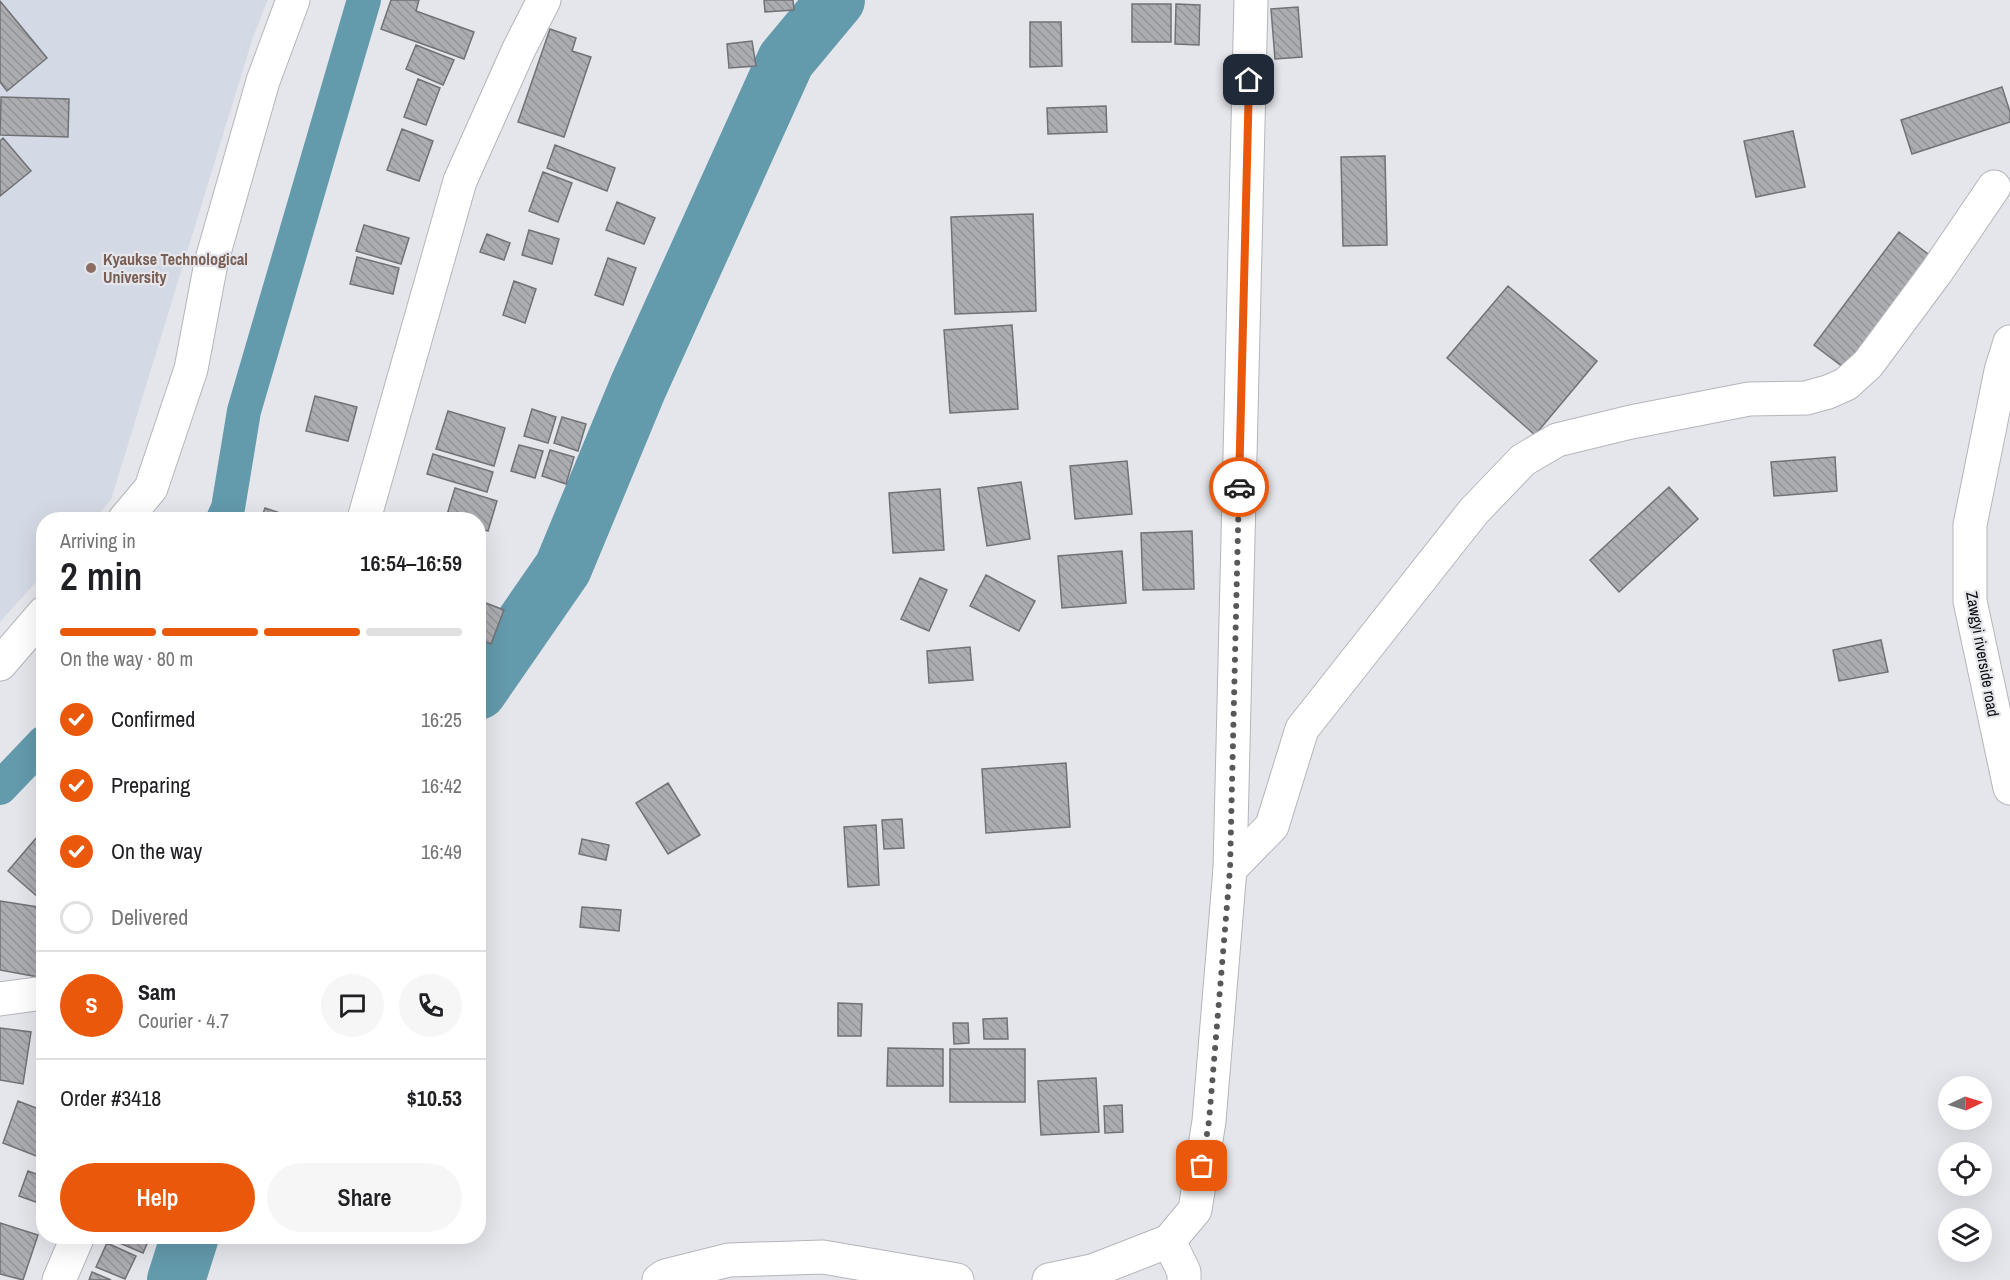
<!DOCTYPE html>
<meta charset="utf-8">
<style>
body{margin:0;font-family:"Archivo Narrow",sans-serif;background:#f6f6f6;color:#202124;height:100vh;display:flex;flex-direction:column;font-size:22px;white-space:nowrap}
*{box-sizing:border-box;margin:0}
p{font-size:20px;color:#757577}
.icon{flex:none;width:33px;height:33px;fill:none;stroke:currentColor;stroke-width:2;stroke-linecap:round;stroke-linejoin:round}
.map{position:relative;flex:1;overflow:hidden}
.drawer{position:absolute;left:36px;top:512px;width:450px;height:732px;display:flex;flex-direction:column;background:#fff;border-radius:24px;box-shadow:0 6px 24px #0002}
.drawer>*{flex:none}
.needle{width:39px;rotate:86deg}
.fabs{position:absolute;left:1938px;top:1076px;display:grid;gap:12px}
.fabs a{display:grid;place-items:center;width:54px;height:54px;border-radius:50%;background:#fff;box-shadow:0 6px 24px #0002;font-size:30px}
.pin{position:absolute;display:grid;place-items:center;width:51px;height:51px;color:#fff;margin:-26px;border-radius:12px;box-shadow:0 3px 9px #0006}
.courier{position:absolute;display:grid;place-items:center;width:60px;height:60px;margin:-30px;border:4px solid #ea580c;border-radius:50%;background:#fff;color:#222;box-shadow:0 2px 8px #0007}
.head em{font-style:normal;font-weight:600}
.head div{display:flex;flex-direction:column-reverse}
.head{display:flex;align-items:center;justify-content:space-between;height:102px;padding:0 24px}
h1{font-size:39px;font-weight:600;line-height:45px}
.bar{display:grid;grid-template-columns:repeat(4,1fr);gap:9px 6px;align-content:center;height:72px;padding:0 24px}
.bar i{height:8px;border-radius:4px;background:#e0e0e0}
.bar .on{background:#ea580c}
.bar p{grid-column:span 4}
.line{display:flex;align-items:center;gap:15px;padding:0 24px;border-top:2px solid #e0e0e0}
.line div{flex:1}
.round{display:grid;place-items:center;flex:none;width:63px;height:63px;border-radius:32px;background:#f6f6f6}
ol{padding:0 24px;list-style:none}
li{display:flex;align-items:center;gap:18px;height:66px}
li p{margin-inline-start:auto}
li .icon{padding:6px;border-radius:50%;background:#ea580c;color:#fff;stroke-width:4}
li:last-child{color:#757577}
li i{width:33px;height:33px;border:3px solid #e0e0e0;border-radius:50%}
.cta{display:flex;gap:12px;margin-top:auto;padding:12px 24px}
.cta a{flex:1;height:69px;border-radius:36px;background:#ea580c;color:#fff;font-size:24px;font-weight:600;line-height:69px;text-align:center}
.cta a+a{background:#f6f6f6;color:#202124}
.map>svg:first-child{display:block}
.built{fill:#d4dae5}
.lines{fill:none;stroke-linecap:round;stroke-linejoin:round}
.canal{stroke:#639aac;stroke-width:34}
.river{stroke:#639aac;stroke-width:58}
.building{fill:url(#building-back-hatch);stroke:#707276;stroke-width:1.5}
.street-casing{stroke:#b4b6bb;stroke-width:35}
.secondary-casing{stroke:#b4b6bb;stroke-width:35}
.street{stroke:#fff;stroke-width:33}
.secondary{stroke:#fff;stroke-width:33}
.done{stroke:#58585b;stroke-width:6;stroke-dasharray:0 10.8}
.route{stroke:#ea580c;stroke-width:8}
.education-dot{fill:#8d6e63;stroke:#e4e6eb;stroke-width:2}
.labels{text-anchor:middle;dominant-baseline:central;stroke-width:4.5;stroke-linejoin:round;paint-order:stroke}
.education-label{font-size:16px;font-weight:bold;fill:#785e54;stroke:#e4e6eb;text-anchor:start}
.street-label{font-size:16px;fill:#0c0c0e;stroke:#e4e6eb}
</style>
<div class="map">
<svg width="2010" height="1280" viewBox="0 0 2010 1280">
<defs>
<pattern id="building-back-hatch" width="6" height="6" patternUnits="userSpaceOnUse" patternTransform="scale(1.5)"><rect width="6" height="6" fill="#abadb1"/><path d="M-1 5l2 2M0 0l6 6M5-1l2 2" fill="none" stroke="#929497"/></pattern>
</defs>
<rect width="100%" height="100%" fill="#e4e6eb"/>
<path class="built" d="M0 0H268L253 37 111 500 94 519H44L43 574 0 622Z"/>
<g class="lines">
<path class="canal" d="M223 519 228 508 244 411 364 0
M0 788 44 742"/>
<path class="river" d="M478 691 563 568 638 387 786 60 836 0
M176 1280 190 1236"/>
</g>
<path class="building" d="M391 0H419L416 11 474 32 464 59 381 29Z
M764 0H793L794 10 765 12Z
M0 1 47 58 7 91 0 82Z
M1132 4H1171V42H1132Z
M1176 4 1200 5 1199 45 1175 44Z
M1298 7 1302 57 1275 59 1271 9Z
M1030 22H1061L1062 66 1030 67Z
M550 29 576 38 572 51 591 57 564 137 518 122Z
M752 41 756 66 729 68 727 44Z
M416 45 454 60 443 85 406 69Z
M418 79 440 88 426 125 404 117Z
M2002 87 2010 112V122L1912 154 1901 120Z
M1 97 69 99 68 137 0 135Z
M1106 106 1107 132 1048 134 1047 108Z
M402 129 433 141 419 181 387 170Z
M1793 131 1805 187 1756 197 1744 141Z
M3 138 31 171 0 196V141Z
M555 145 615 168 607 191 547 168Z
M1385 156 1387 245 1343 246 1341 157Z
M543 172 572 183 558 222 529 211Z
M617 202 655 218 644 244 606 230Z
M1033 214 1036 311 955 314 951 217Z
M364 225 409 238 401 264 356 251Z
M529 230 559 239 552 264 522 255Z
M1899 232 1932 257 1847 370 1814 345Z
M487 234 510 243 504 260 480 252Z
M357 257 399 268 393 294 350 284Z
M608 258 636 268 623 305 595 295Z
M514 281 536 289 525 323 503 315Z
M1508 286 1597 361 1535 435 1447 358Z
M1012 325 1018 409 950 413 944 330Z
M315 396 357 407 348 441 306 431Z
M532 409 556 417 548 443 524 436Z
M448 411 505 428 494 466 436 449Z
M562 417 586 424 578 451 554 443Z
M519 445 543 451 535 478 511 471Z
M550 450 574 457 566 484 542 476Z
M433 454 493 472 487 492 427 474Z
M1835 457 1837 491 1774 496 1771 462Z
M1127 461 1132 514 1075 519 1070 466Z
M1021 482 1030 539 987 546 978 488Z
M1669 487 1698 519 1619 592 1590 560Z
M455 488 497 501 488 531 478 528V519L446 518Z
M940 489 944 550 893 553 889 493Z
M265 508 298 519H261Z
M1192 531 1194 589 1143 590 1141 533Z
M1122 551 1126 603 1062 608 1058 556Z
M986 575 1035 601 1019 631 970 606Z
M920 578 947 590 929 631 901 619Z
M478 600 504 610 491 644 478 639Z
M1881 640 1888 672 1839 681 1833 650Z
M970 647 973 680 929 683 927 651Z
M1066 763 1070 827 986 833 982 769Z
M668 783 700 835 668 854 636 803Z
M902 819 904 848 884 849 882 820Z
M876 825 879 885 848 887 844 827Z
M37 837 44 843V892L39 898 8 871Z
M582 839 609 845 606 860 579 854Z
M0 901 44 908V978L0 970Z
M582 907 621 910 619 931 580 927Z
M838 1003 862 1004 861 1036H838Z
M1007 1018 1008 1039H984L983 1019Z
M953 1023H968L969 1043 954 1044Z
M0 1028 31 1032 23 1084 0 1080Z
M888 1048 943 1049V1086H887Z
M950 1049H1025V1102H950Z
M1096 1078 1099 1132 1041 1135 1038 1081Z
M18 1101 44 1111V1159L3 1143Z
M1122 1105 1123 1132 1105 1133 1104 1106Z
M28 1171 44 1177V1205L19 1196Z
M0 1223 38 1235 23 1280 0 1274Z
M109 1236H148L150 1237 143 1253 108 1238Z
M107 1243 136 1256 125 1279 96 1267Z
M92 1272 111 1280H89Z"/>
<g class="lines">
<defs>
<path id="street" d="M2010 342 2001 371 1970 525V601L2010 788
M125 519 151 488 191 369 211 263 263 81 293 0
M0 664 44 613
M1230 869 1272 826 1302 729 1474 511 1523 460 1557 440 1631 422 1749 399 1806 398 1828 392 1846 384 1868 364 1937 271 1994 187
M1169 1241 1184 1272V1280
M59 1280 78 1236"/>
<path id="secondary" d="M364 519 460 181 519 49 544 0
M0 999 44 993
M659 1280 665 1276 729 1260 823 1257 957 1280
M1049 1280 1092 1271 1169 1241 1195 1210 1209 1121 1230 869 1251 0"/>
</defs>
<use href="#street" class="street-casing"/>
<use href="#secondary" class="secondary-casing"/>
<use href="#street" class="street"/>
<use href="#secondary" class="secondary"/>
</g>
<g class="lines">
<path class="done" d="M1202 1166 1209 1121 1230 869 1239 487"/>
<path class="route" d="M1239 487 1249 80"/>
</g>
<circle class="education-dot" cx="91" cy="268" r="6"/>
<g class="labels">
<g class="education-label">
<text x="103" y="259">Kyaukse Technological<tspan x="103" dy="18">University</tspan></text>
</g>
<g class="street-label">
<text transform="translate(1983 654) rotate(80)">Zawgyi riverside road</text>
</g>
</g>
</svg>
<div class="fabs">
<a><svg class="needle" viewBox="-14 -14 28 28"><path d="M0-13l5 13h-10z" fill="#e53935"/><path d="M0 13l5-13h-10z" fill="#757577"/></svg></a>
<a><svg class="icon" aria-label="locate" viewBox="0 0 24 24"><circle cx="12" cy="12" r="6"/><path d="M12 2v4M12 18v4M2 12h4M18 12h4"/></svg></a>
<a><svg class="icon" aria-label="layers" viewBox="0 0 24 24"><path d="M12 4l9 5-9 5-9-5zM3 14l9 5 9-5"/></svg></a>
</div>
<div class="pin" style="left:1202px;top:1166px;background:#ea580c"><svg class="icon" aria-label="bag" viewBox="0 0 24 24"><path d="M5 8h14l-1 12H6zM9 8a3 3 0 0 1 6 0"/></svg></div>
<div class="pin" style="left:1249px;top:80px;background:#1f2937"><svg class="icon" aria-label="home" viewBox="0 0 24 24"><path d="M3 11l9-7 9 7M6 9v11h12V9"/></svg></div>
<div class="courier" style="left:1239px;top:487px"><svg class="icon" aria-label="car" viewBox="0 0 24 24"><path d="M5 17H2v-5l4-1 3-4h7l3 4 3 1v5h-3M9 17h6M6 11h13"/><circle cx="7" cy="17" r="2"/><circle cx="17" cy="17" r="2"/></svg></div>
<section class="drawer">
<div class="head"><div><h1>2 min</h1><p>Arriving in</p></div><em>16:54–16:59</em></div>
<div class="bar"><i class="on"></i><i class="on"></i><i class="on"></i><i></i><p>On the way · 80 m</p></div>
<ol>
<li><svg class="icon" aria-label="check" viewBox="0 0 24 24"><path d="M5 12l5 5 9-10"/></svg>Confirmed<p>16:25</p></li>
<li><svg class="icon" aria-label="check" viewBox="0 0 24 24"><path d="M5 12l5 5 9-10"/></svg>Preparing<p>16:42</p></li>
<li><svg class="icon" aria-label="check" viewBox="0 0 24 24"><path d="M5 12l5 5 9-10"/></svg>On the way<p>16:49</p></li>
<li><i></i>Delivered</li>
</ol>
<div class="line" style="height:108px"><b class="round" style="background:#ea580c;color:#fff">S</b><div><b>Sam</b><p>Courier · 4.7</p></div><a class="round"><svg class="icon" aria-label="chat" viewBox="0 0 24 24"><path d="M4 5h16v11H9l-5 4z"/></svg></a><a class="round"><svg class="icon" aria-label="phone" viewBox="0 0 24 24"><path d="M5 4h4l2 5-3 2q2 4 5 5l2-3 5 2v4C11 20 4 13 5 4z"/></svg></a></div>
<div class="line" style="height:78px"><div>Order #3418</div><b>$10.53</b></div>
<div class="cta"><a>Help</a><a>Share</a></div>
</section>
</div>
